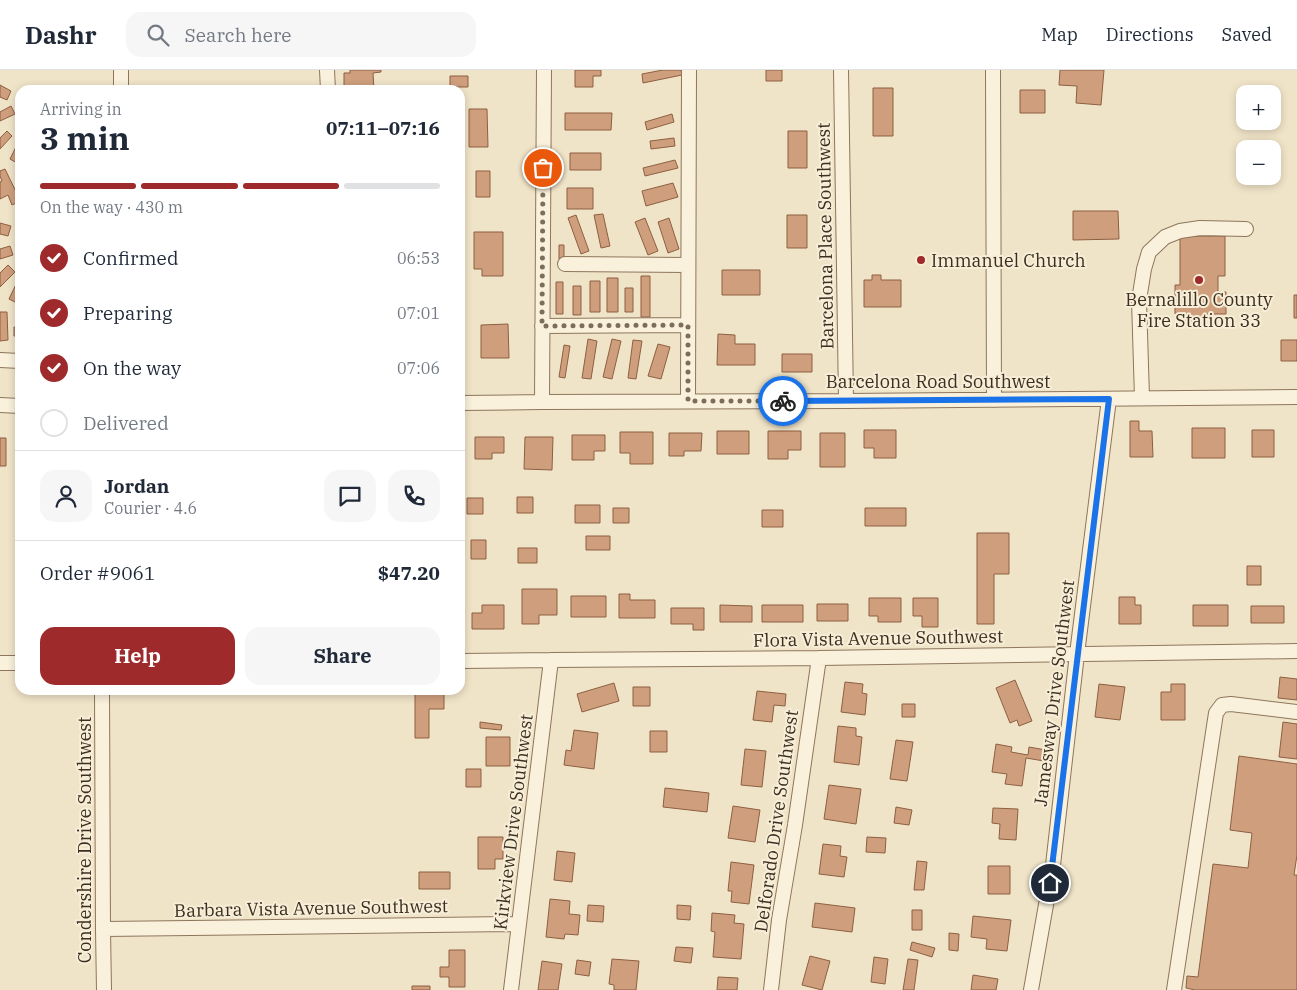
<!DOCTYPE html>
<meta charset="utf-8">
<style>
body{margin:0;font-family:"IBM Plex Serif",serif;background:#f6f6f7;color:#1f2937;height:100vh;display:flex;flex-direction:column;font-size:19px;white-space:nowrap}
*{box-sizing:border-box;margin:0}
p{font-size:16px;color:#747a83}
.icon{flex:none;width:28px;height:28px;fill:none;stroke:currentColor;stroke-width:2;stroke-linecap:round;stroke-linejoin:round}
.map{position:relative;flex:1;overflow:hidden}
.panel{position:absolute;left:15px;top:15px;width:450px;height:610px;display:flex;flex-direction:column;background:#fff;border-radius:15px;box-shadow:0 2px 8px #0003}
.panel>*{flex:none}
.controls{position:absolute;left:1236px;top:15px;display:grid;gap:10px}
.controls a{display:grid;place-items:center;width:45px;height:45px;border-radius:10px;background:#fff;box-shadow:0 2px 8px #0003;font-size:25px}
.pin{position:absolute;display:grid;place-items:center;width:42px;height:42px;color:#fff;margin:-21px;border:2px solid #fff;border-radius:50%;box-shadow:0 1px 5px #0007}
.courier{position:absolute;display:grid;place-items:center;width:50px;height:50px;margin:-25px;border:4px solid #1a73e8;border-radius:50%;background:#fff;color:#222;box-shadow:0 1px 6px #0007}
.summary em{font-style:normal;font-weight:800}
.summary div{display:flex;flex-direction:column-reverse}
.summary{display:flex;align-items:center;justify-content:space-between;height:85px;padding:0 25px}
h1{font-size:32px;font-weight:800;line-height:38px}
.bar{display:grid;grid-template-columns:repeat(4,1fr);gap:8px 5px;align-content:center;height:60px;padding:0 25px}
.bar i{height:6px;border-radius:4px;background:#e0e1e3}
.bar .active{background:#9e2a2b}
.bar p{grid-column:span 4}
.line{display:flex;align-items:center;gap:12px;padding:0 25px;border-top:1px solid #e0e1e3}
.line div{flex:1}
.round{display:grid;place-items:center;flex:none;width:52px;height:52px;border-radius:15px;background:#f6f6f7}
ol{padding:0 25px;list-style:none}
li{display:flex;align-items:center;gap:15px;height:55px}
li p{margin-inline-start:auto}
li .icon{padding:5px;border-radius:50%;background:#9e2a2b;color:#fff;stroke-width:4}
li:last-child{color:#747a83}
li i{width:28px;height:28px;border:2px solid #e0e1e3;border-radius:50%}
.primary-button{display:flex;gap:10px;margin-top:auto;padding:10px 25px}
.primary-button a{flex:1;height:58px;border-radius:15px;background:#9e2a2b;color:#fff;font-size:20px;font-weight:800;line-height:58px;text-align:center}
.primary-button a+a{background:#f6f6f7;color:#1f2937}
header{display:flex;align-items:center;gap:30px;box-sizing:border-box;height:70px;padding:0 25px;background:#fff;border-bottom:1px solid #e0e1e3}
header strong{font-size:24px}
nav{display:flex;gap:28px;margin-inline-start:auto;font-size:18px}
.search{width:350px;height:45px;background:#f6f6f7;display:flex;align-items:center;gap:12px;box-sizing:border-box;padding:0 18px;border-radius:15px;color:#747a83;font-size:19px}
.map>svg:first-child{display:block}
.building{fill:#cf9f7d;stroke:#8d5f41}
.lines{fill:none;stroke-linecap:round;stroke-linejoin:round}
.minor-casing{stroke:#8d765c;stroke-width:16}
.minor{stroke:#faf1dc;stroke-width:14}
.done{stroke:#7c6e5b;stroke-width:5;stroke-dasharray:0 9}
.route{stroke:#1a73e8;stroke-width:6}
.poi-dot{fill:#9e2a2b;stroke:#f7eed8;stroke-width:2}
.labels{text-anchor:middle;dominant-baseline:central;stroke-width:4;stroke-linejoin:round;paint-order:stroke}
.street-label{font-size:18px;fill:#3d2e20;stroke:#f7eed8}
.poi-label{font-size:18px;fill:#3d2e20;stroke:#f7eed8;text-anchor:start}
</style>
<header>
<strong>Dashr</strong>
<div class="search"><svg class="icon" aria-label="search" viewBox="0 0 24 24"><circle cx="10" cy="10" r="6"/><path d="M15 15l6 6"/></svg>Search here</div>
<nav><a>Map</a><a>Directions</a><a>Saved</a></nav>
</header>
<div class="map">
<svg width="1297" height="920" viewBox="0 0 1297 920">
<rect width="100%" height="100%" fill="#f0e4c8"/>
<path class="building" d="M350 0H381V2L373 3 374 20H344V3H350Z
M575 0H601V6H593V17H575Z
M663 0H681L682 5 643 13 642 4Z
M766 0H782V11H766Z
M1060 0H1104L1101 35 1076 33 1077 16 1059 15Z
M450 6H468V17H450Z
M0 15 11 21 7 30 0 27Z
M873 18H893V66H873Z
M1020 20H1045V43H1020Z
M11 36 15 44 0 51V42Z
M469 39H487L488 77H469Z
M565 43H612L611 60H565Z
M672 44 674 52 647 60 645 52Z
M7 61 12 66 0 79V68Z
M788 61H807V98H788Z
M674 68 675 76 651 79 650 71Z
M20 69V87L17 93 10 89Z
M570 83H601V100H570Z
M675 90 678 98 645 106 643 98Z
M5 99 20 130V131L12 135 8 125 0 129V112L2 111 0 106V101Z
M476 101H490V127H476Z
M673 113 678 127 646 136 642 121Z
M567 118H593V139H567Z
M1073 141H1118L1119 169 1073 170Z
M603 144 610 176 601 178 594 145Z
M576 145 589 181 581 184 568 148Z
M787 145H807V178H787Z
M645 148 658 181 648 185 635 152Z
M669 148 679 179 668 183 658 152Z
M0 153 11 156 8 166 0 164Z
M474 162H503V206H482V199H474Z
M1180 166H1225V206H1218V222H1226V244H1203V255H1186V244H1175V215H1180Z
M559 175H564V189H559Z
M10 176 13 185 0 189V179Z
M8 195 15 202 0 217V203Z
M722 200H760V225H722Z
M872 205H881V210H901V237H864V210H872Z
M20 206V227L17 233 9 229Z
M641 206H650V247H641Z
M607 208H618V242H607Z
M590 211H600V242H590Z
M556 212H563V244H556Z
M573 216H581V245H573Z
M625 218H633V242H625Z
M1294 225H1297V248H1294Z
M18 237H20V266H14V257H18Z
M0 242H7L8 270 0 271Z
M508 254 509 288H481V255Z
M718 264 735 265V274H755V295H717Z
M588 269 597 271 591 309 582 308Z
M612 269 621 271 612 309 603 307Z
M633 270 642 271 636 309 628 308Z
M1281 270H1297V291H1281Z
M658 274 670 277 661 309 648 306Z
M564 275 570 276 565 308 559 307Z
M782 284H812V302H782Z
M1130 351H1139V361H1152L1153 387H1130Z
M1192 358H1225V388H1192Z
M864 360H896V388H874V378H864Z
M1252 360H1274V387H1252Z
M717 361H749V384H717Z
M768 361H801V380H788V389H768Z
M620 362H653V394H630V383H620Z
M669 363H702L701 381H684V386H669Z
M820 363H845V397H820Z
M572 365H605V381H594V390H572Z
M475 367H504V383H492V389H475Z
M525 367H553L552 400 524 399Z
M0 368H6V396H0Z
M517 427H533V443H517Z
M467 428H483V444H467Z
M575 435H600V453H575Z
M613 438H629V453H613Z
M865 438H906V456H865Z
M762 440H783V457H762Z
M977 463H1009V504H994V554H977Z
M586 466H610V480H586Z
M471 470H486V489H471Z
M518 478H537V493H518Z
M1247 496H1261V515H1247Z
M522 519H557V545H539V554H522Z
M619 524H630V530H655V548H619Z
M571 526H606V547H571Z
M1119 527H1135V535H1141V554H1119Z
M869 528H901V552H878V546H869Z
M913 528H938V557H922V546H913Z
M817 534H848V551H817Z
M482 535H504V559H472V543H482Z
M720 535 752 536V552H720Z
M762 535H803V552H762Z
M1193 535H1228V556H1193Z
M1251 536H1284V553H1251Z
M671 538H704V560H693V554H671Z
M1280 607 1297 609V630L1278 628Z
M1015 610 1032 651 1019 656 1017 650 1010 653 996 618Z
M845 612 863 614 862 623 867 624 865 645 841 642Z
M614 613 619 631 582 642 577 624Z
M1099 614 1125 617 1120 650 1095 647Z
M1171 614H1185V650H1161V622H1171Z
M633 617H650V636H633Z
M415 621H444V639H429V668H415Z
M757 621 786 624 785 636 774 635 772 652 753 650Z
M902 634H915V647H902Z
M480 652 502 655 501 660 480 658Z
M1283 652 1297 654V689L1279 687Z
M838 656 856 658V666L862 667 859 695 834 692Z
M574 660 598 663 594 699 564 695 566 680 571 681Z
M650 661H667V682H650Z
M486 667H510V696H486Z
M896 670 913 672 907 711 890 709Z
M996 674 1012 677 1011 682 1028 685 1029 677 1046 680 1044 691 1026 688 1022 716 1005 714 1007 704 992 702Z
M745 679 766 681 762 717 741 715Z
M1239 686 1297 694V785L1294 805H1297V920H1195L1186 918 1187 906 1198 907 1213 794 1248 798 1252 763 1230 760Z
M466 699H481V717H466Z
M829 715 861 719 856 754 824 749Z
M665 718 709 723 707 742 663 737Z
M733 736 760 740 755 772 728 768Z
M896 737 912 740 909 755 894 753Z
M993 738 1018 739 1016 770 999 769 1000 754 992 753Z
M478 767H503V789H495V799H478Z
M867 767 886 768 885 783 866 782Z
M823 774 841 776 840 786 847 787 844 807 819 804Z
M557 781 575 783 572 812 554 810Z
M917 791 927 792 924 820H914Z
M731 792 754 795 749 834 731 832 732 821H728Z
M988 796H1010V824H988Z
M419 802H450V819H419Z
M550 829 570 831 569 844 580 845 578 865 565 864 564 869 546 867Z
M815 833 855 838 852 862 812 857Z
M588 835 604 836 603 852 587 851Z
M677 835 691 836 690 850 677 849Z
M912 840H922V860H912Z
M712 843 735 845 734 853 744 854 741 889 713 887 715 862 711 861Z
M973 846 1011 850 1007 881 986 879 987 869 971 867Z
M949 863 959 864 958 881 949 880Z
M912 872 935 878 932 887 910 880Z
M676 877 693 878 691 893 674 891Z
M449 880H465V917H449V907H440V897H449Z
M810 886 830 891 822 920 802 915Z
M874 887 888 889 885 914 871 912Z
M612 889 639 891 636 920H614V915L609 914Z
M908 889 918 890 914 920H903Z
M577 890 591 892 589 906 575 904Z
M542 891 562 894 558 920H538Z
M973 905 998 909 996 920H971Z
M718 907 738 908 737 920H717Z
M412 916H430V920H412Z"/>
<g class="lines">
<defs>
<path id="minor" d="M121 0V20
M327 0 328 20
M841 0 846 331
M993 0 994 330
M565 194 688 195
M542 256 688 255
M0 290 20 291
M1142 328 1139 230 1144 199 1149 182 1165 167 1180 161 1200 158 1246 159
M688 331 689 0
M542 332 544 0
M460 333 542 332 846 331 1297 327
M0 335 20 336
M460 591 551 590 819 588 1297 581
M0 593H20
M102 620 103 859 104 920
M103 859 519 854
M511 920 551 590
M771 920 779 850 795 755 819 588
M1031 920 1053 795 1077 584 1109 329
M1174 920 1216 643 1222 635 1231 634 1297 642"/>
</defs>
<use href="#minor" class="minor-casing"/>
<use href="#minor" class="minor"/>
</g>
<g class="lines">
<path class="done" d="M543 98 542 256 688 255V331H783"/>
<path class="route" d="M783 331 1109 329 1050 813"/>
</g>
<g class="poi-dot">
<circle cx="921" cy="190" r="5"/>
<circle cx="1199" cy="210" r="5"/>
</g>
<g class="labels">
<g class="street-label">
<text transform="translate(825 166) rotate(-91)">Barcelona Place Southwest</text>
<text x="938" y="311">Barcelona Road Southwest</text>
<text transform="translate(878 568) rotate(-1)">Flora Vista Avenue Southwest</text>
<text transform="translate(1054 623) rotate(-83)">Jamesway Drive Southwest</text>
<text transform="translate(776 751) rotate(-82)">Delforado Drive Southwest</text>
<text transform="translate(513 752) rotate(-83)">Kirkview Drive Southwest</text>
<text transform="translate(84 770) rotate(-90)">Condershire Drive Southwest</text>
<text transform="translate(311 838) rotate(-1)">Barbara Vista Avenue Southwest</text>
</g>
<g class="poi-label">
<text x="931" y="190">Immanuel Church</text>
<text x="1199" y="229" text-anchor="middle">Bernalillo County<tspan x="1199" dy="21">Fire Station 33</tspan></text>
</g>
</g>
</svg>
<div class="controls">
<a>+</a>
<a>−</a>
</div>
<div class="pin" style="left:543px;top:98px;background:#ea580c"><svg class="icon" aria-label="bag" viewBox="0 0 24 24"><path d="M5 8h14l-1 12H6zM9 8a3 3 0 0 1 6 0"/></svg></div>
<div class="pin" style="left:1050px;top:813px;background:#1f2937"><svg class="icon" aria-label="home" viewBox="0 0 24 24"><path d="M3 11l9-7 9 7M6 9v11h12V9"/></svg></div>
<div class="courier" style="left:783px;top:331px"><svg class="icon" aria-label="bike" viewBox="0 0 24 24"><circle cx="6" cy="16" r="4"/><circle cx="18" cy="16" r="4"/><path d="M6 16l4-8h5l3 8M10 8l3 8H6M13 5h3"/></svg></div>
<section class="panel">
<div class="summary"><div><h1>3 min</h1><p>Arriving in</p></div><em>07:11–07:16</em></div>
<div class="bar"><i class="active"></i><i class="active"></i><i class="active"></i><i></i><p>On the way · 430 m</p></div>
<ol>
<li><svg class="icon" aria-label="check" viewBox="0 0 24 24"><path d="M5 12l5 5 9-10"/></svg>Confirmed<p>06:53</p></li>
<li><svg class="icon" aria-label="check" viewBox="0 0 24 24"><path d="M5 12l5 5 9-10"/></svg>Preparing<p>07:01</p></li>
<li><svg class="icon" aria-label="check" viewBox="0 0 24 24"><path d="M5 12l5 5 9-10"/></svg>On the way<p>07:06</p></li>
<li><i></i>Delivered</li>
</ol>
<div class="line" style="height:90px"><a class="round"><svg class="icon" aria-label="person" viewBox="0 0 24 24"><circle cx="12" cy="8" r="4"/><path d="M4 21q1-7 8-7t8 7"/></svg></a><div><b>Jordan</b><p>Courier · 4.6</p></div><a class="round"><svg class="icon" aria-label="chat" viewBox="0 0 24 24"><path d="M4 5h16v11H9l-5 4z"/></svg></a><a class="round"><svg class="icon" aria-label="phone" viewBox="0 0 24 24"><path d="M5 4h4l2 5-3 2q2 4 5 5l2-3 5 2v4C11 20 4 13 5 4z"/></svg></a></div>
<div class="line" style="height:65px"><div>Order #9061</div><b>$47.20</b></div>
<div class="primary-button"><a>Help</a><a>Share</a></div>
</section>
</div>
